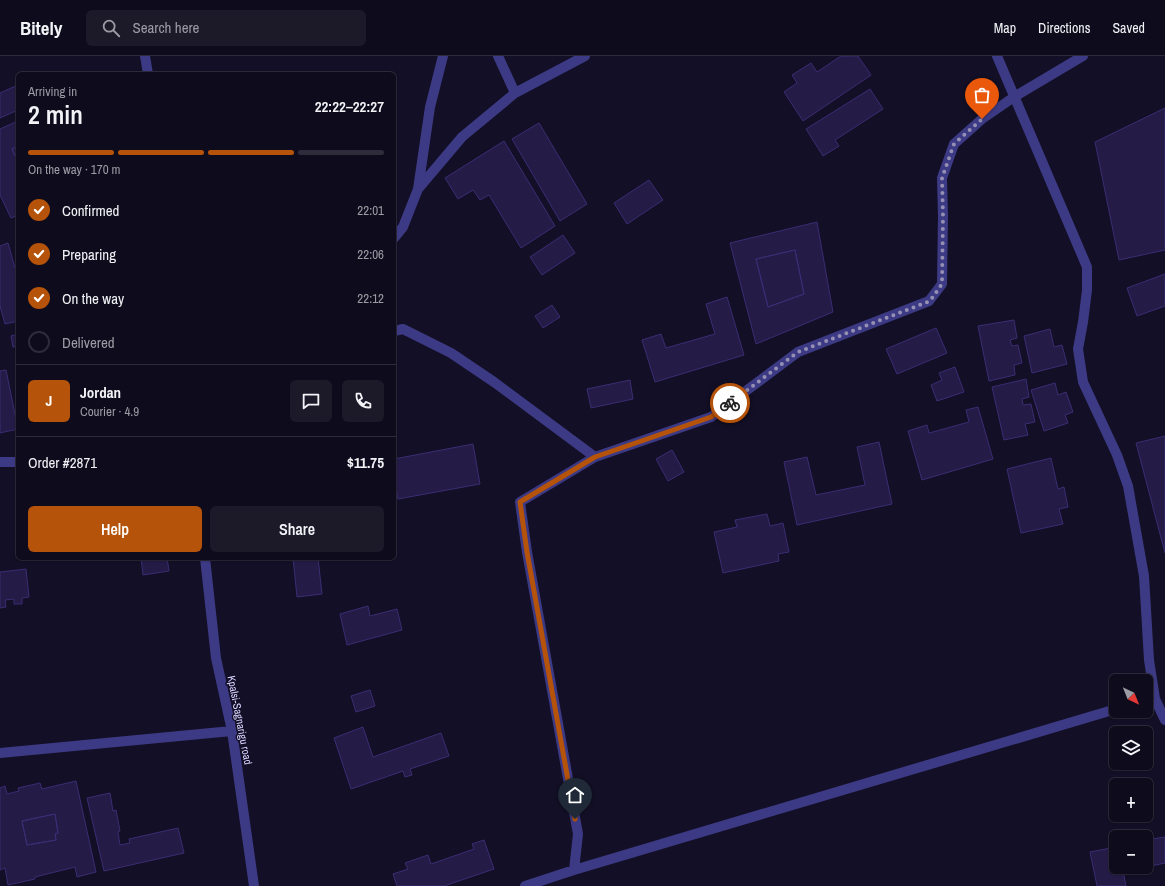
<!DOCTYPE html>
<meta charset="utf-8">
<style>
body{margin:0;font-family:"Archivo Narrow",sans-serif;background:#1c1929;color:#f1f3f6;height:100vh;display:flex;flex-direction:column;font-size:15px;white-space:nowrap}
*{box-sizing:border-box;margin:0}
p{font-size:13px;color:#9b9ba3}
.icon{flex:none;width:22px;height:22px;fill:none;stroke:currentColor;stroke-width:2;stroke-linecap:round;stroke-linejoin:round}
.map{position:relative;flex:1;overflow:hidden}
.side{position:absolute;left:16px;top:16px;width:380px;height:488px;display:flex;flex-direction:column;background:#0e0b1c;border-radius:6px;box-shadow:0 1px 3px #0004,0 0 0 1px #2e2b3b}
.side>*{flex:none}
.needle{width:26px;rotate:137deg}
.tools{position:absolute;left:1109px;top:618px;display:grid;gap:8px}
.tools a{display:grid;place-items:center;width:44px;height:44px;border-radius:6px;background:#0e0b1c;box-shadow:0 1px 3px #0004,0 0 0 1px #2e2b3b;font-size:20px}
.pin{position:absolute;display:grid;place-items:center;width:34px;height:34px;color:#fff;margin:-41px -17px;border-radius:50% 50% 50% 0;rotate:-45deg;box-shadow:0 0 4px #0007}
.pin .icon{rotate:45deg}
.courier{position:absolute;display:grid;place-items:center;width:40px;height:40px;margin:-20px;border:3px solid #b45309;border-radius:50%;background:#fff;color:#222;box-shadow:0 1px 5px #0007}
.overview em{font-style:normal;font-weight:600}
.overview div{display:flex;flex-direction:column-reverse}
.overview{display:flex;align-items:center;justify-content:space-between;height:68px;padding:0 12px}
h1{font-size:26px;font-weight:600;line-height:30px}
.bar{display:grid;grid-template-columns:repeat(4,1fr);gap:6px 4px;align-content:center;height:48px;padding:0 12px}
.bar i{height:5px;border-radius:3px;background:#2e2b3b}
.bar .selected{background:#b45309}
.bar p{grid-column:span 4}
.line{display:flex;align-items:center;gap:10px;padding:0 12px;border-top:1px solid #2e2b3b}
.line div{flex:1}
.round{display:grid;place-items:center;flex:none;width:42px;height:42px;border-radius:6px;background:#1c1929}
ol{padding:0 12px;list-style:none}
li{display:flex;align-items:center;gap:12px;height:44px}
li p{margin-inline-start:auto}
li .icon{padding:4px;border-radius:50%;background:#b45309;color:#fff;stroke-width:4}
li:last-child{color:#9b9ba3}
li i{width:22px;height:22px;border:2px solid #2e2b3b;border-radius:50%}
.action{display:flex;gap:8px;margin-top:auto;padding:8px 12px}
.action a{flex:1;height:46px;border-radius:6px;background:#b45309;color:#fff;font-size:16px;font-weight:600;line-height:46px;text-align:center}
.action a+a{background:#1c1929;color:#f1f3f6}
header{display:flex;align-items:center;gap:24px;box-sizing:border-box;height:56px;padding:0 20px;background:#0e0b1c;border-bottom:1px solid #2e2b3b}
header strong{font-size:19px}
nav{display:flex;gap:22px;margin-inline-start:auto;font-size:14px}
.search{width:280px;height:36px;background:#1c1929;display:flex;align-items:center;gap:10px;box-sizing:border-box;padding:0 14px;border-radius:6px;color:#9b9ba3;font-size:15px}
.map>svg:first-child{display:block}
.building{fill:#241b47;stroke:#3b2d73;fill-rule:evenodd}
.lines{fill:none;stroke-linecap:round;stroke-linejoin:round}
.street{stroke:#3d3a85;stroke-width:10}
.done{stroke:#948fb3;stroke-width:4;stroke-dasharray:0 7.2}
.route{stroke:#b45309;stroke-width:5}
.labels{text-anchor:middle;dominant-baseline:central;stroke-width:3;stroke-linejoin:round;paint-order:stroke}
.street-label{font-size:11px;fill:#d9d4ff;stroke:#130f26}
</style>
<header>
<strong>Bitely</strong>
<div class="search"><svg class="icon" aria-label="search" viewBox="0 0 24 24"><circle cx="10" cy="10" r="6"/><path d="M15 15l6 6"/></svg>Search here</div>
<nav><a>Map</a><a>Directions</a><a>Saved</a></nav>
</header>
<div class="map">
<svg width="1165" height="830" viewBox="0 0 1165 830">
<rect width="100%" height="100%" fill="#130f26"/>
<path class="building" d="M841 0H858L871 19 803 65 784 36 797 27 792 19 811 7 817 16Z
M18 29V54L0 62V37Z
M870 33 883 53 835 84 839 90 823 100 806 73Z
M1165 52V194L1119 204 1095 86Z
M18 65V90L12 93 18 106V159L11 162 0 139V73Z
M539 67 587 148 560 165 512 83Z
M504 85 555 170 521 192 489 139 480 144 473 134 458 143 445 122Z
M18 90V106L12 93Z
M649 124 663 144 627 168 614 147Z
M817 166 833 256 756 288 730 187ZM795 194 804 238 768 251 756 203Z
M563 179 575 197 542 219 530 201Z
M8 187 15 212 18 211V220H17L18 225V265L5 268 0 250V190Z
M795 194 804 238 768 251 756 203Z
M1165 218V250L1137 260 1127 232Z
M727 241 744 299 655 326 642 284 661 278 666 292 715 278 706 248Z
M552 249 560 261 543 272 535 260Z
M1014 264 1017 282 1010 284 1012 290 1018 289 1022 307 1014 309 1015 319 989 325 978 270Z
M936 272 947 297 897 318 886 293Z
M1050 273 1054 291 1062 289 1067 308 1032 317 1024 280Z
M18 278V290L13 291 11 280Z
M955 311 964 336 937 345 931 329 942 324 939 317Z
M6 314 18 373 0 377V315Z
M1026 323 1029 341 1022 343 1023 349 1031 348 1035 366 1025 368 1028 379 1004 384 992 331Z
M630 324 633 343 591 352 587 333Z
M1055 327 1058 339 1066 336 1073 356 1065 359 1068 367 1044 375 1031 334Z
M978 351 993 403 922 424 908 375 927 369 929 377 969 366 966 354Z
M1165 380V497L1136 387Z
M879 386 892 448 797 469 784 406 807 401 816 439 865 429 857 391Z
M473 388 480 428 398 443 394 420V403Z
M672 394 684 416 668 425 656 403Z
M1051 402 1058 433 1064 431 1068 451 1059 453 1063 468 1021 477 1007 413Z
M767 458 770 470 783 467 789 496 778 498 779 505 723 517 714 476 737 471 735 464Z
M141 502H167L169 515 143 519Z
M293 502H318L322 538 297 541Z
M26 513 29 541 22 542V548H14V543L5 544 6 551 0 552V516Z
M368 550 370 560 397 553 402 574 347 589 340 558Z
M370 634 375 650 356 656 351 640Z
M363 671 373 701 441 677 449 700 410 713 412 719 405 721 403 715 351 733 334 682Z
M76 725 96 816 77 821 75 811 35 821V823L8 829 5 812 0 814V732L5 730 7 738 19 735 18 732 40 727 42 733ZM55 758 58 777 55 778 56 784 27 789 22 765Z
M110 737 113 755 116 754 120 775 118 776 120 789 130 787 129 783 178 772 184 797 104 815 87 742Z
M55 758 58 777 55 778 56 784 27 789 22 765Z
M1165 781V807L1146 811V784Z
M484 784 494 813 444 830H397L393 818 408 813 405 807 428 799 431 808 474 793 472 788Z
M1116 791V811H1144L1123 815 1126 830H1097L1090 796Z"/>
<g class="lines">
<path class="street" d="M145 0 148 18
M498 0 515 37
M997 0 1087 211V234L1083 266 1078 293 1083 326 1117 399 1128 430 1144 520 1149 604 1155 643 1146 646
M418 133 430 51 443 0
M394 182 403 171 418 133 462 81 515 37 585 0
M394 275 403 273 451 297 494 326 595 401
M0 406H18
M205 502 216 602 232 675 254 830
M1155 643 1165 664
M0 697 232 675
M574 814 578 778 527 496 520 446 595 401 711 361 798 296 929 245 942 228 943 160 942 122 954 88 982 63 1014 41 1083 0
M525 830 574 814 1116 653"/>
</g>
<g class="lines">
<path class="done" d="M730 347 798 296 930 245 942 228 943 160 942 122 954 88 982 63"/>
<path class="route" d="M575 763 527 496 520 446 595 401 711 361 730 347"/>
</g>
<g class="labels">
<g class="street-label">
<text transform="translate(240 664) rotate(79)">Kpalsi-Sagnarigu road</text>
</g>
</g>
</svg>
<div class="tools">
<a><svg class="needle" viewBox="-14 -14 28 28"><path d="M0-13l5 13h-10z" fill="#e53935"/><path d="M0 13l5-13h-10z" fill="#9b9ba3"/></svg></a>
<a><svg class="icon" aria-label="layers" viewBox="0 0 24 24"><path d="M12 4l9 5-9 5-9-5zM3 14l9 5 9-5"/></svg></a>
<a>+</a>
<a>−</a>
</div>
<div class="pin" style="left:982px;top:63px;background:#ea580c"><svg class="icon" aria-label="bag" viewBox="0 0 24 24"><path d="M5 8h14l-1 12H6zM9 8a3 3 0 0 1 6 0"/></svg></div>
<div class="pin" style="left:575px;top:763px;background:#1f2937"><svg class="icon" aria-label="home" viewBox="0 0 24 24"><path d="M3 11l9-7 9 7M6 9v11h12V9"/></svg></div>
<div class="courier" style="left:730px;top:347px"><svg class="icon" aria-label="bike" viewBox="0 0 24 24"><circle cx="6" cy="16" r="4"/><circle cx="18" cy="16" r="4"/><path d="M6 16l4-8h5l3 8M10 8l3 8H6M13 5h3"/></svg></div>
<section class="side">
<div class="overview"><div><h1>2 min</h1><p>Arriving in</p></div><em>22:22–22:27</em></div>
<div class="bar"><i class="selected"></i><i class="selected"></i><i class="selected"></i><i></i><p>On the way · 170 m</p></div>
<ol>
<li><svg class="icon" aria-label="check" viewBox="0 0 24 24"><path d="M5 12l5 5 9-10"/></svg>Confirmed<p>22:01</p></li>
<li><svg class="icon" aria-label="check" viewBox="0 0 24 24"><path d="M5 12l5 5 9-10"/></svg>Preparing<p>22:06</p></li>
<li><svg class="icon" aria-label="check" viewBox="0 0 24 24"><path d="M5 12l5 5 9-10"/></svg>On the way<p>22:12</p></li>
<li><i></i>Delivered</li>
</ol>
<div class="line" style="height:72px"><b class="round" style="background:#b45309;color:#fff">J</b><div><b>Jordan</b><p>Courier · 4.9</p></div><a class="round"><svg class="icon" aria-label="chat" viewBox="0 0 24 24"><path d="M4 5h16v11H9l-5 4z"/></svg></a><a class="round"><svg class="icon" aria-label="phone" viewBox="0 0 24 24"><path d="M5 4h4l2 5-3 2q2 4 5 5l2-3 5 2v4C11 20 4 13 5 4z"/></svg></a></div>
<div class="line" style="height:52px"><div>Order #2871</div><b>$11.75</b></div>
<div class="action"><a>Help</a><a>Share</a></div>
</section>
</div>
